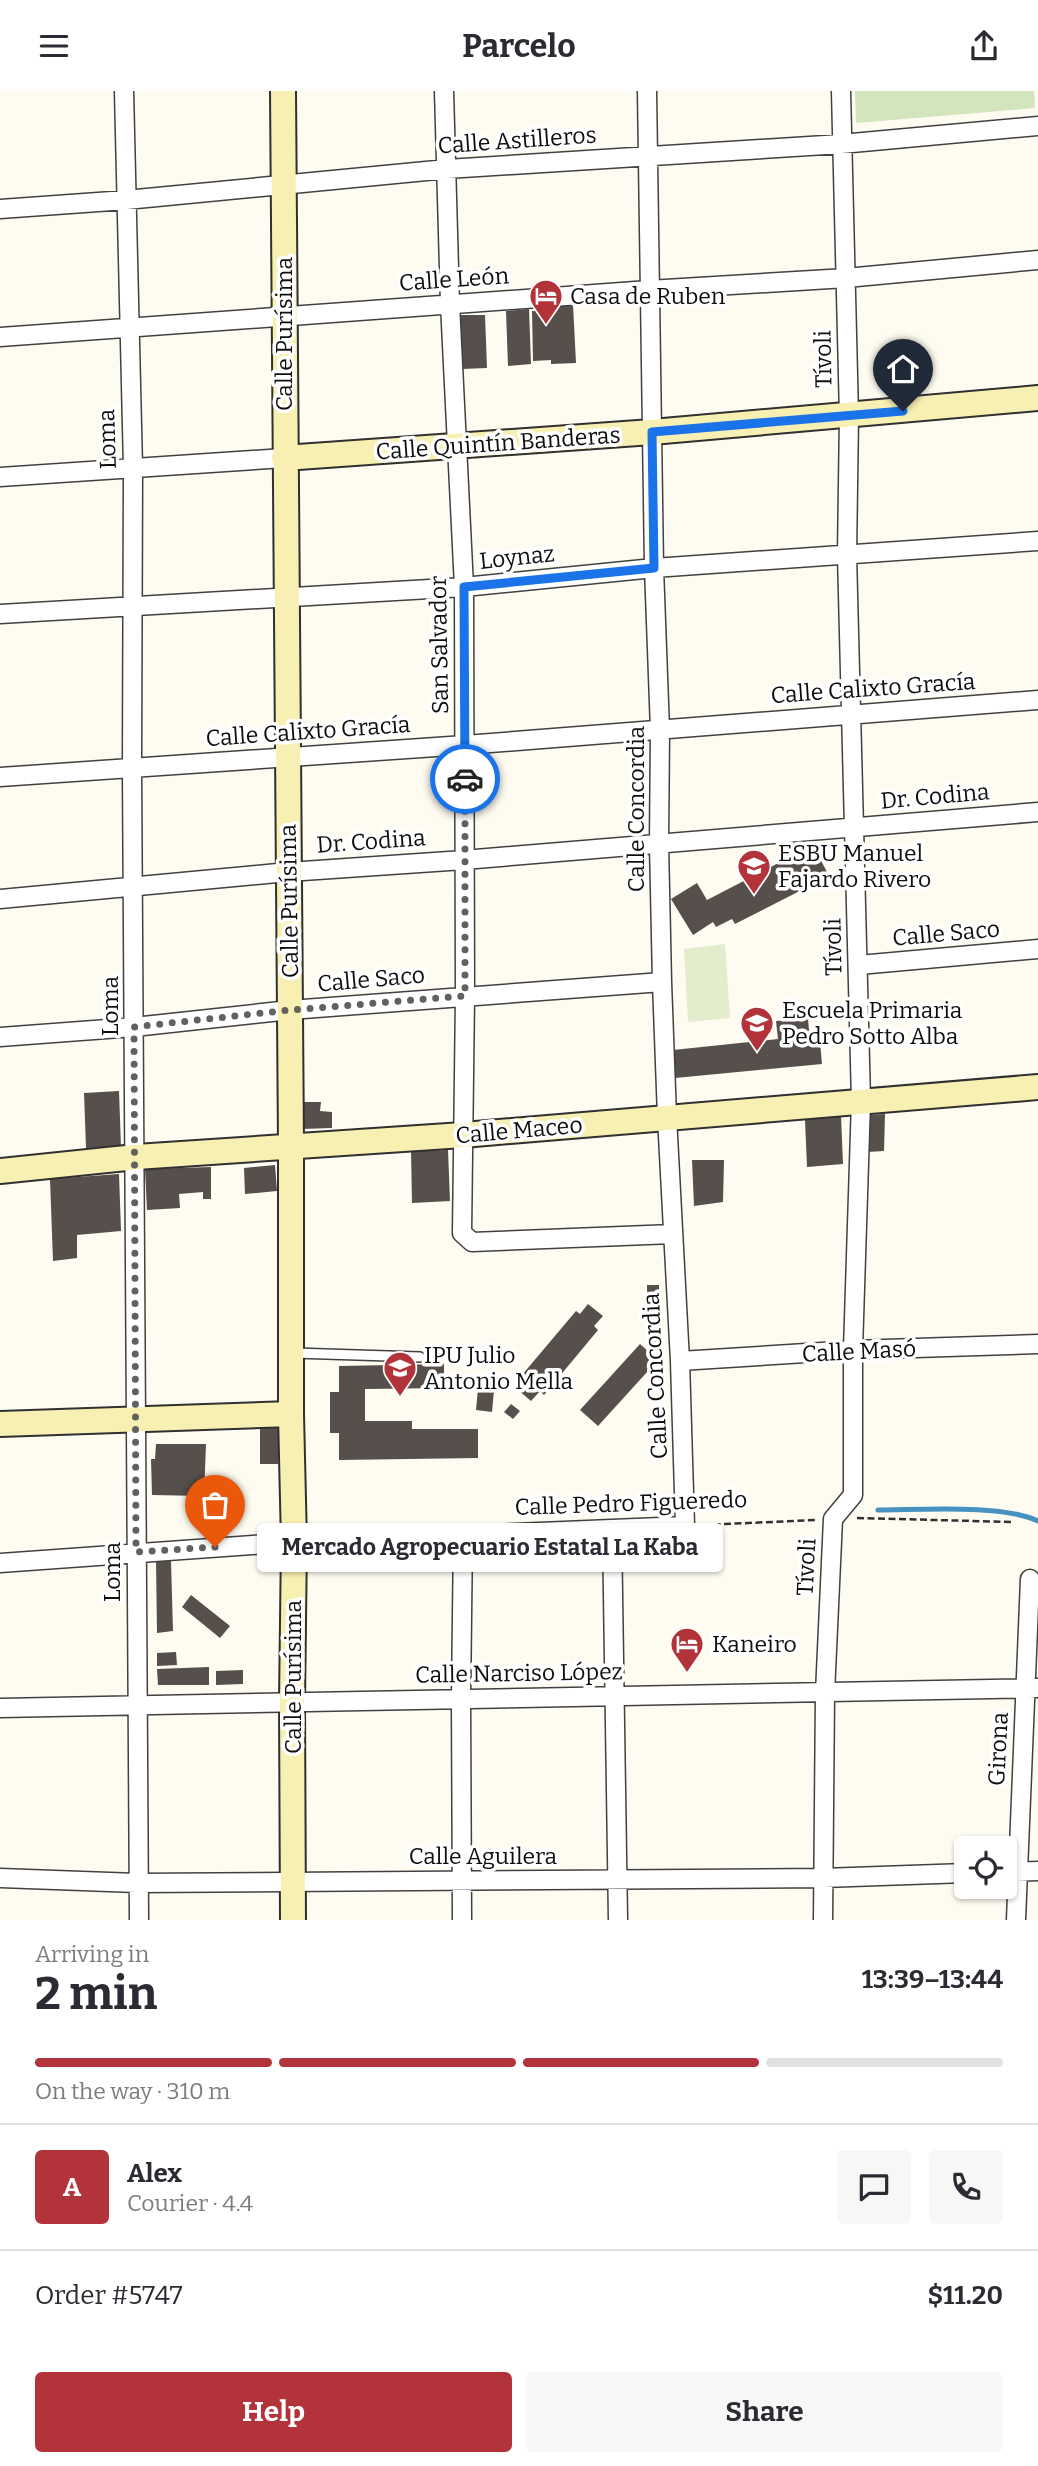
<!DOCTYPE html>
<meta charset="utf-8">
<style>
body{margin:0;font-family:Bitter,serif;background:#f7f7f7;color:#2b2b33;height:100vh;display:flex;flex-direction:column;font-size:26px;white-space:nowrap}
*{box-sizing:border-box;margin:0}
p{font-size:23px;color:#7c7c81}
.icon{flex:none;width:38px;height:38px;fill:none;stroke:currentColor;stroke-width:2;stroke-linecap:round;stroke-linejoin:round}
.map{position:relative;height:1829px;overflow:hidden}
.side{display:flex;flex-direction:column;background:#fff;flex:1}
.side>*{flex:none}
.tools{position:absolute;left:954px;top:1745px;display:grid;gap:14px}
.tools a{display:grid;place-items:center;width:63px;height:63px;border-radius:7px;background:#fff;box-shadow:0 2px 5px #0004;font-size:35px}
.pin{position:absolute;display:grid;place-items:center;width:60px;height:60px;color:#fff;margin:-72px -30px;border-radius:50% 50% 50% 0;rotate:-45deg;box-shadow:0 0 7px #0007}
.pin .icon{rotate:45deg}
.courier{position:absolute;display:grid;place-items:center;width:70px;height:70px;margin:-35px;border:5px solid #1a73e8;border-radius:50%;background:#fff;color:#222;box-shadow:0 2px 9px #0007}
.bubble{position:absolute;height:49px;border-radius:7px;background:#fff;box-shadow:0 2px 5px #0004;font-size:23px;font-weight:700;line-height:49px;text-align:center}
.head em{font-style:normal;font-weight:700}
.head div{display:flex;flex-direction:column-reverse}
.head{display:flex;align-items:center;justify-content:space-between;height:119px;padding:0 35px}
h1{font-size:46px;font-weight:700;line-height:52px}
.bar{display:grid;grid-template-columns:repeat(4,1fr);gap:10px 7px;align-content:center;height:84px;padding:0 35px}
.bar i{height:9px;border-radius:5px;background:#e1e1e2}
.bar .active{background:#b2333a}
.bar p{grid-column:span 4}
.line{display:flex;align-items:center;gap:18px;padding:0 35px;border-top:2px solid #e1e1e2}
.line div{flex:1}
.round{display:grid;place-items:center;flex:none;width:74px;height:74px;border-radius:7px;background:#f7f7f7}
.cta{display:flex;gap:14px;margin-top:auto;padding:14px 35px}
.cta a{flex:1;height:80px;border-radius:7px;background:#b2333a;color:#fff;font-size:28px;font-weight:700;line-height:80px;text-align:center}
.cta a+a{background:#f7f7f7;color:#2b2b33}
header{display:flex;justify-content:space-between;align-items:center;height:91px;padding:0 35px;background:#fff;font-size:32px;font-weight:700}
.map>svg:first-child{display:block}
.green{fill:#d2e5bd}
.pitch{fill:#e3edce}
.lines{fill:none;stroke-linecap:round;stroke-linejoin:round}
.stream{stroke:#4792c1;stroke-width:5}
.building{fill:#564f4b}
.lane-casing{stroke:#414141;stroke-width:12}
.street-casing{stroke:#414141;stroke-width:21}
.secondary-casing{stroke:#303030;stroke-width:28}
.path{stroke:#303030;stroke-width:2.5;stroke-dasharray:7 3.5;stroke-linecap:butt}
.lane{stroke:#fff;stroke-width:9}
.street{stroke:#fff;stroke-width:18}
.secondary{stroke:#f8efb2;stroke-width:24}
.done{stroke:#62615d;stroke-width:7;stroke-dasharray:0 12.6}
.route{stroke:#1a73e8;stroke-width:9}
.labels{text-anchor:middle;dominant-baseline:central;stroke-width:7;stroke-linejoin:round;paint-order:stroke}
.street-label{font-size:23px;fill:#0e0e0e;stroke:#fff}
.poi-label{font-size:23px;fill:#0e0e0e;stroke:#fff;text-anchor:start}
</style>
<header><svg class="icon" aria-label="menu" viewBox="0 0 24 24"><path d="M4 6h16M4 12h16M4 18h16"/></svg>Parcelo<svg class="icon" aria-label="share" viewBox="0 0 24 24"><path d="M12 15V3M7 8l5-5 5 5M5 13v7h14v-7"/></svg></header>
<div class="map">
<svg width="1038" height="1829" viewBox="0 0 1038 1829">
<rect width="100%" height="100%" fill="#fefbf1"/>
<path class="green" d="M855 0H1034L1035 17 856 32Z"/>
<path class="pitch" d="M725 853 730 927 688 931 684 858Z"/>
<g class="lines">
<path class="stream" d="M878 1419C919 1419 1003 1413 1038 1430"/>
</g>
<path class="building" d="M573 214 576 272 551 273V269L533 270 532 220H550L549 215Z
M529 218 531 273 508 275 506 220Z
M460 224H485L487 277 462 278Z
M813 754 829 785 735 833 732 828 716 836 713 831 693 844 671 808 697 792 707 809Z
M808 927 810 952 820 951 822 973 675 987 673 959 778 948 776 930Z
M119 1000 121 1056 86 1057 84 1002Z
M301 1011H321L320 1020 332 1021V1037L301 1038Z
M885 1023 884 1060 867 1061V1024Z
M841 1025 843 1073 807 1076 805 1029Z
M448 1059 450 1110 412 1112 411 1060Z
M692 1069H724L723 1111 694 1115Z
M275 1074 277 1100 245 1103 244 1077Z
M211 1076V1108H203V1101L179 1103 180 1117 147 1119 145 1078Z
M119 1083 121 1140 77 1144V1167L53 1170 50 1088Z
M647 1194H659V1255L648 1256Z
M588 1213 603 1225 594 1235 598 1239 544 1304 540 1300 531 1310 517 1298 526 1287 522 1284 576 1220 580 1223Z
M640 1253 658 1269 598 1335 580 1319Z
M444 1273V1297L365 1298V1330H412V1338H478V1367L339 1369V1342H330V1301H339V1275Z
M478 1298 494 1299 492 1321 476 1319Z
M511 1313 520 1320 513 1328 504 1321Z
M260 1335 278 1336V1373H260Z
M156 1353H206L204 1405 152 1404 151 1368H155Z
M156 1470H171L173 1540 157 1542Z
M191 1504 230 1535 220 1547 182 1516Z
M176 1561 177 1574 157 1575V1562Z
M209 1576V1594H158L157 1578Z
M243 1579V1593L216 1594V1580Z"/>
<g class="lines">
<defs>
<path id="lane" d="M294 1262 420 1266"/>
<path id="street" d="M124 0 133 377 132 677 139 1829
M444 0 450 213 464 496 465 905 462 1142 472 1151 673 1143
M0 118 126 109 447 78 841 53 1038 35
M0 246 649 199 846 187 1038 169
M0 386 284 367
M0 523 464 496 654 477 1038 450
M0 686 465 654 1038 609
M0 808 288 781 464 769 1038 721
M859 874 1038 858
M0 946 134 936 290 919 662 891
M680 1270 853 1259 1038 1253
M612 1438 618 1829
M0 1472 294 1451 685 1435 680 1270 667 1026 662 891 659 753 660 639 654 477 647 0
M0 1617 1038 1597
M1004 1781 1038 1780
M0 1787 137 1792 823 1787 966 1782
M462 1829 461 1608 463 1443
M823 1829 825 1602 833 1428 853 1404V1259L861 1010 847 464 849 325 841 0
M1016 1829 1030 1488"/>
<path id="secondary" d="M283 0 291 1055V1323L294 1451 292 1610 293 1829
M284 367 652 341 1038 307
M0 1080 136 1066 463 1044 1038 996
M0 1333 291 1323"/>
</defs>
<use href="#lane" class="lane-casing"/>
<use href="#street" class="street-casing"/>
<use href="#secondary" class="secondary-casing"/>
<path class="path" d="M857 1427 1013 1431
M703 1434 815 1429"/>
<use href="#lane" class="lane"/>
<use href="#street" class="street"/>
<use href="#secondary" class="secondary"/>
</g>
<g class="lines">
<path class="done" d="M215 1456 136 1461 134 936 290 919 465 905V688"/>
<path class="route" d="M465 688 464 496 654 477 652 341 903 320"/>
</g>
<defs>
<symbol id="hotel-pin" viewBox="-11 -11 22 30"><path d="M0 17L-7.5 6A9.5 9.5 0 1 1 7.5 6Z" fill="#b2333a" stroke="#fff"/><path d="M-6-4.5h1.5V1H6V5H4.5V3h-9V5H-6ZM-4 0a1.8 1.8 0 1 1 3.6 0ZM.5 0V-2.5h3Q6-2.5 6 0Z" fill="#fff"/></symbol>
<symbol id="school-pin" viewBox="-11 -11 22 30"><path d="M0 17L-7.5 6A9.5 9.5 0 1 1 7.5 6Z" fill="#b2333a" stroke="#fff"/><path d="M0-5L7-2L0 1L-7-2ZM-4 1L0 2.5L4 1V4Q0 6-4 4Z" fill="#fff"/></symbol>
</defs>
<g fill-rule="evenodd">
<use href="#hotel-pin" x="527" y="186" width="38" height="52"/>
<use href="#school-pin" x="735" y="756" width="38" height="52"/>
<use href="#school-pin" x="738" y="913" width="38" height="52"/>
<use href="#school-pin" x="381" y="1258" width="38" height="52"/>
<use href="#hotel-pin" x="668" y="1534" width="38" height="52"/>
</g>
<g class="labels">
<g class="street-label">
<text transform="translate(517 49) rotate(-4)">Calle Astilleros</text>
<text transform="translate(454 188) rotate(-4)">Calle León</text>
<text transform="translate(284 243) rotate(-90)">Calle Purísima</text>
<text transform="translate(823 268) rotate(-91)">Tívoli</text>
<text transform="translate(107 348) rotate(-92)">Loma</text>
<text transform="translate(498 352) rotate(-4)">Calle Quintín Banderas</text>
<text transform="translate(517 466) rotate(-6)">Loynaz</text>
<text transform="translate(439 554) rotate(-91)">San Salvador</text>
<text transform="translate(873 597) rotate(-4)">Calle Calixto Gracía</text>
<text transform="translate(308 640) rotate(-4)">Calle Calixto Gracía</text>
<text transform="translate(935 705) rotate(-5)">Dr. Codina</text>
<text transform="translate(636 718) rotate(-90)">Calle Concordia</text>
<text transform="translate(371 750) rotate(-4)">Dr. Codina</text>
<text transform="translate(289 810) rotate(-91)">Calle Purísima</text>
<text transform="translate(946 842) rotate(-5)">Calle Saco</text>
<text transform="translate(833 856) rotate(-91)">Tívoli</text>
<text transform="translate(371 888) rotate(-5)">Calle Saco</text>
<text transform="translate(110 915) rotate(-90)">Loma</text>
<text transform="translate(519 1039) rotate(-5)">Calle Maceo</text>
<text transform="translate(859 1260) rotate(-3)">Calle Masó</text>
<text transform="translate(655 1285) rotate(-93)">Calle Concordia</text>
<text transform="translate(631 1412) rotate(-2)">Calle Pedro Figueredo</text>
<text transform="translate(806 1476) rotate(-87)">Tívoli</text>
<text transform="translate(112 1481) rotate(-90)">Loma</text>
<text transform="translate(519 1582) rotate(-1)">Calle Narciso López</text>
<text transform="translate(293 1586) rotate(-90)">Calle Purísima</text>
<text transform="translate(998 1658) rotate(-87)">Girona</text>
<text x="483" y="1765">Calle Aguilera</text>
</g>
<g class="poi-label">
<text x="570" y="205">Casa de Ruben</text>
<text x="778" y="762">ESBU Manuel<tspan x="778" dy="26">Fajardo Rivero</tspan></text>
<text x="782" y="919">Escuela Primaria<tspan x="782" dy="26">Pedro Sotto Alba</tspan></text>
<text x="424" y="1264">IPU Julio<tspan x="424" dy="26">Antonio Mella</tspan></text>
<text x="712" y="1553">Kaneiro</text>
</g>
</g>
</svg>
<div class="tools">
<a><svg class="icon" aria-label="locate" viewBox="0 0 24 24"><circle cx="12" cy="12" r="6"/><path d="M12 2v4M12 18v4M2 12h4M18 12h4"/></svg></a>
</div>
<div class="pin" style="left:215px;top:1456px;background:#ea580c"><svg class="icon" aria-label="bag" viewBox="0 0 24 24"><path d="M5 8h14l-1 12H6zM9 8a3 3 0 0 1 6 0"/></svg></div>
<div class="pin" style="left:903px;top:320px;background:#1f2937"><svg class="icon" aria-label="home" viewBox="0 0 24 24"><path d="M3 11l9-7 9 7M6 9v11h12V9"/></svg></div>
<div class="courier" style="left:465px;top:688px"><svg class="icon" aria-label="car" viewBox="0 0 24 24"><path d="M5 17H2v-5l4-1 3-4h7l3 4 3 1v5h-3M9 17h6M6 11h13"/><circle cx="7" cy="17" r="2"/><circle cx="17" cy="17" r="2"/></svg></div>
<div class="bubble" style="left:257px;top:1432px;width:466px">Mercado Agropecuario Estatal La Kaba</div>
</div>
<section class="side">
<div class="head"><div><h1>2 min</h1><p>Arriving in</p></div><em>13:39–13:44</em></div>
<div class="bar"><i class="active"></i><i class="active"></i><i class="active"></i><i></i><p>On the way · 310 m</p></div>
<div class="line" style="height:126px"><b class="round" style="background:#b2333a;color:#fff">A</b><div><b>Alex</b><p>Courier · 4.4</p></div><a class="round"><svg class="icon" aria-label="chat" viewBox="0 0 24 24"><path d="M4 5h16v11H9l-5 4z"/></svg></a><a class="round"><svg class="icon" aria-label="phone" viewBox="0 0 24 24"><path d="M5 4h4l2 5-3 2q2 4 5 5l2-3 5 2v4C11 20 4 13 5 4z"/></svg></a></div>
<div class="line" style="height:91px"><div>Order #5747</div><b>$11.20</b></div>
<div class="cta"><a>Help</a><a>Share</a></div>
</section>
